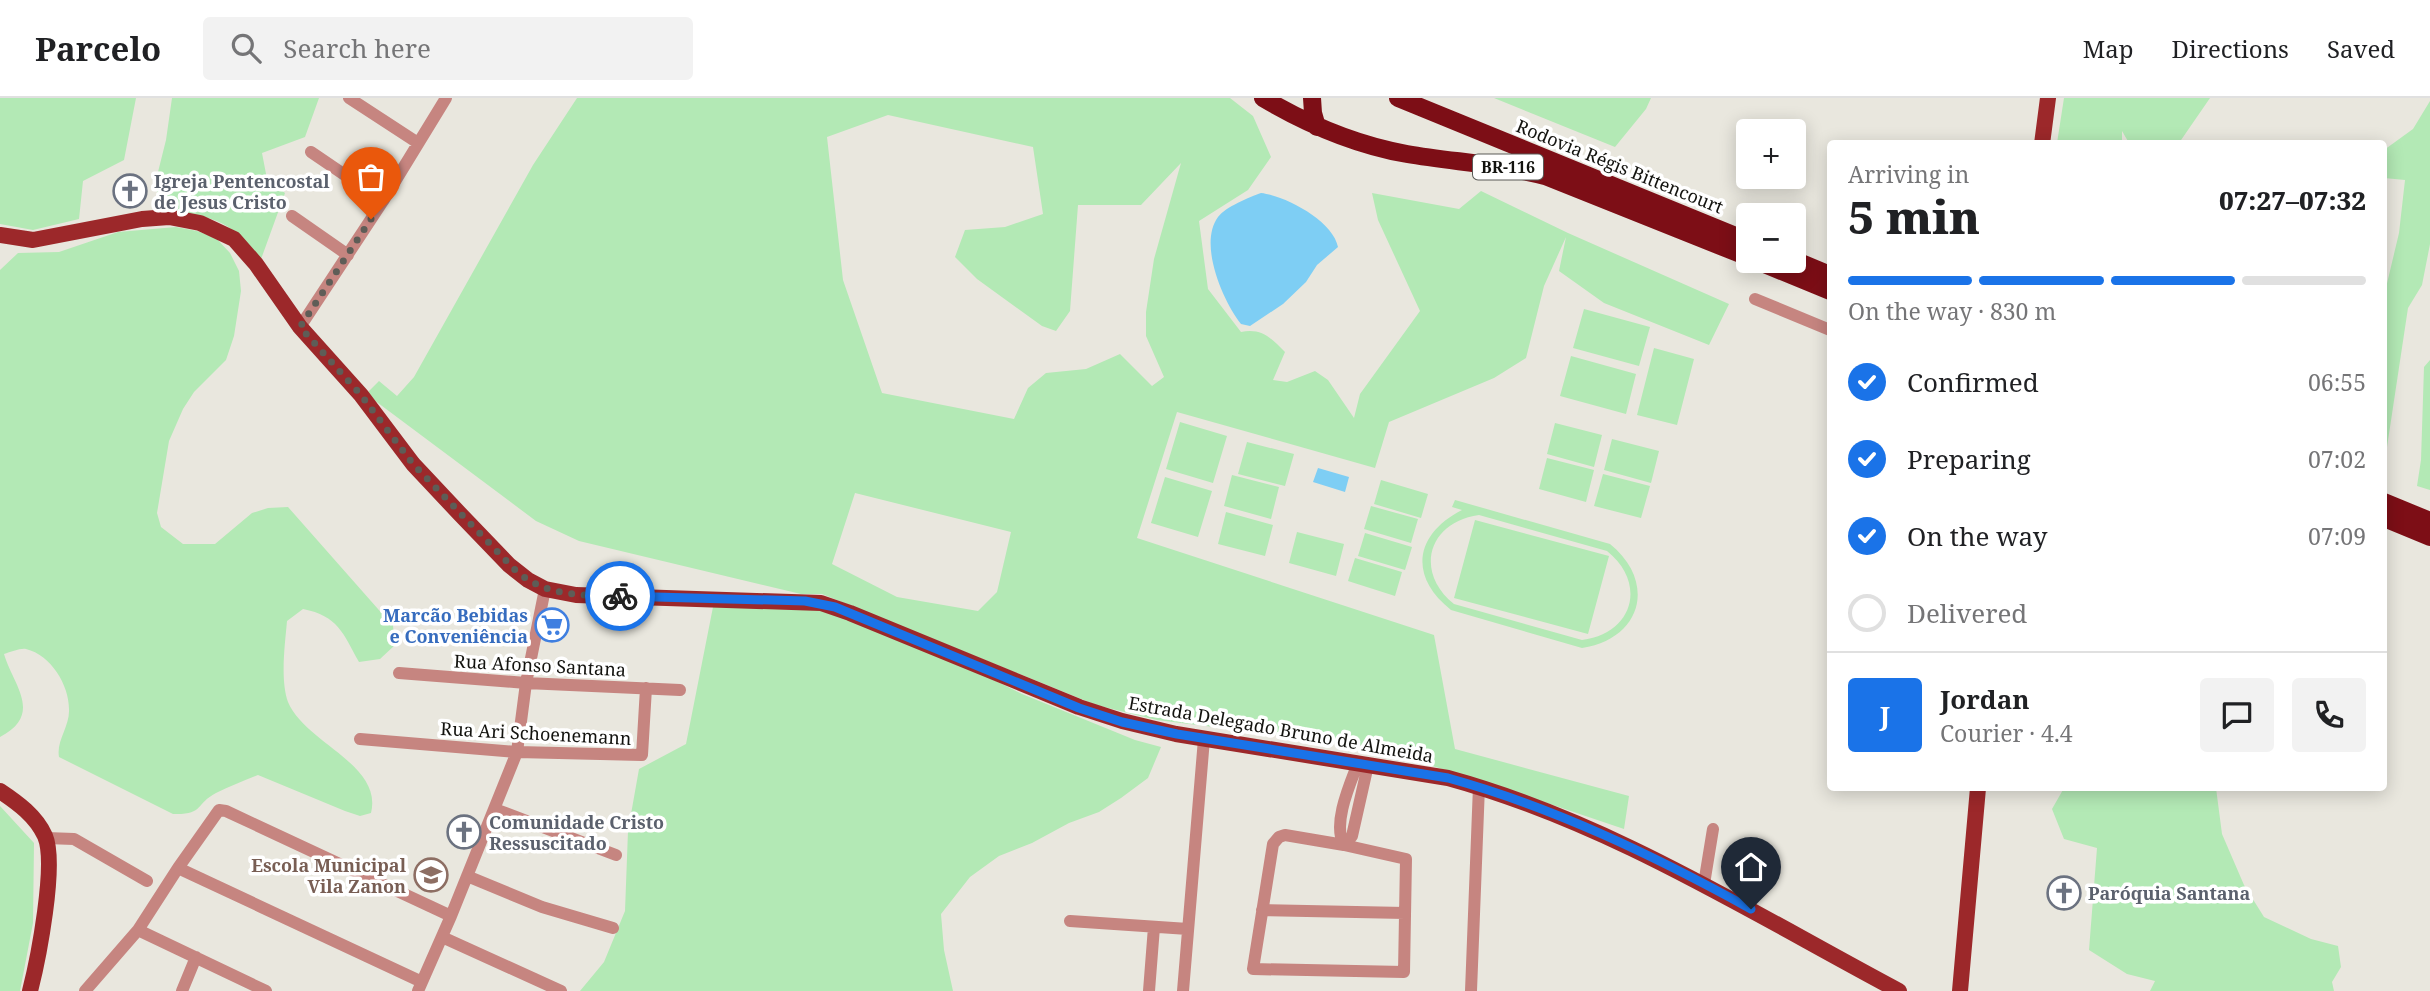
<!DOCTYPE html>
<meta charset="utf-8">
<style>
body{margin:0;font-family:"Noto Serif",serif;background:#f2f2f2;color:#202124;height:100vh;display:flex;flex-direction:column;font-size:26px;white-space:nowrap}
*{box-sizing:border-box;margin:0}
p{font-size:23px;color:#757577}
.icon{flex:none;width:38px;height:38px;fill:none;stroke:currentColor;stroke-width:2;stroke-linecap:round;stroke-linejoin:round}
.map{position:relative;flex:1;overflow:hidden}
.details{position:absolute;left:1827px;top:42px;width:560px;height:651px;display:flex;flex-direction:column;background:#fff;border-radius:7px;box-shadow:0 4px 18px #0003}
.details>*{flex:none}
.buttons{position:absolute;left:1736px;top:21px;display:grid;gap:14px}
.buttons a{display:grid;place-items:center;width:70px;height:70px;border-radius:7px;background:#fff;box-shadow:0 4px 18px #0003;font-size:35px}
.pin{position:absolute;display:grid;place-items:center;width:60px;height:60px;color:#fff;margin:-72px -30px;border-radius:50% 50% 50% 0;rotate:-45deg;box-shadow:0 0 7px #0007}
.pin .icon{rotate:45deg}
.courier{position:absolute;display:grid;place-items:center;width:70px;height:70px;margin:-35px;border:5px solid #1a73e8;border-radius:50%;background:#fff;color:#222;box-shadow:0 2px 9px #0007}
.overview em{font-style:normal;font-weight:800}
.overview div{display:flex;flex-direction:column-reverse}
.overview{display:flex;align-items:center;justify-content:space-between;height:119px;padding:0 21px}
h1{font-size:46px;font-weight:800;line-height:52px}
.bar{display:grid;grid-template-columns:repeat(4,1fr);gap:10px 7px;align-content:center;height:84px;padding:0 21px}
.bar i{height:9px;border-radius:5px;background:#e0e0e0}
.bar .on{background:#1a73e8}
.bar p{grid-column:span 4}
.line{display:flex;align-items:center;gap:18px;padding:0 21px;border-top:2px solid #e0e0e0}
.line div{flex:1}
.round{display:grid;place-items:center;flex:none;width:74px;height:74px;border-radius:7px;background:#f2f2f2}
ol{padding:0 21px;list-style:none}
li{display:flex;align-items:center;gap:21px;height:77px}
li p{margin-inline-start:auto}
li .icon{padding:7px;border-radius:50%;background:#1a73e8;color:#fff;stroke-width:4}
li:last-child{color:#757577}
li i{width:38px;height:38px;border:4px solid #e0e0e0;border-radius:50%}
header{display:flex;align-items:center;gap:42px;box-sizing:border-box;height:98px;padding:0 35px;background:#fff;border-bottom:2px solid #e0e0e0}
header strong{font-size:33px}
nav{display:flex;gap:38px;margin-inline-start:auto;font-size:24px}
.search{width:490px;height:63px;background:#f2f2f2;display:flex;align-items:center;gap:18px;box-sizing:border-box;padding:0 24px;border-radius:7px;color:#757577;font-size:26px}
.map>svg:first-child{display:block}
.green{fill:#b3e9b5;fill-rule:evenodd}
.water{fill:#7ecef4}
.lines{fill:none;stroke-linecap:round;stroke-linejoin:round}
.minor{stroke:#c68580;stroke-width:12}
.major{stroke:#9c282a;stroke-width:16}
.highway{stroke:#7d0e16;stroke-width:18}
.done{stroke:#5e5d57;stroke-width:7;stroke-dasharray:0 12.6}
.route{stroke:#1a73e8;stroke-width:9}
.labels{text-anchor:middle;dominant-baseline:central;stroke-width:7;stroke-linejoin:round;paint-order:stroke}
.shield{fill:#fff;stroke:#5a5a57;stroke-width:2}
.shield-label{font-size:16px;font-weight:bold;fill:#13130f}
.street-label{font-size:18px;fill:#13130f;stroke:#fff}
.worship-label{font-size:18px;font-weight:bold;fill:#5b616d;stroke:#fff;text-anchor:start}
.shop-label{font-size:18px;font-weight:bold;fill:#366cbe;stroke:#fff;text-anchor:end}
.education-label{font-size:18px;font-weight:bold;fill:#785e54;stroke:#fff;text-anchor:end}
</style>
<header>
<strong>Parcelo</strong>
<div class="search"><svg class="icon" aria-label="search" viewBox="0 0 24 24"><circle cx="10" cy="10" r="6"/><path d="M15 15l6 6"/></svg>Search here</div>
<nav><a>Map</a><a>Directions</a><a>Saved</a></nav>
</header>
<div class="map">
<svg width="2430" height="893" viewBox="0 0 2430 893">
<rect width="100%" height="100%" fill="#e9e7de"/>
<path class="green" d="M0 0H136L124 62 83 83 79 121 33 132 0 126Z
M172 0H319L305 39 262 55 267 81 285 95 260 164C229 117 210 119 157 112V78L166 42Z
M577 0H1230L1253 18 1271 59 1248 92 1199 123 1208 191 1241 234C1262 230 1271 240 1285 254L1273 282 1287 284 1315 273 1328 282 1354 320 1360 296 1420 213 1378 122 1372 95 1459 111 1481 93 1568 135 1729 206 1709 247 1604 205 1559 173 1566 139 1544 188 1526 260 1494 280 1389 324 1375 370 1177 314 1137 440 1434 537 1455 651 1629 698 1624 731 1488 685 1367 648 1157 622 1096 607 822 496H801L579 443 536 423 366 296 379 283 397 298 414 279 533 67ZM888 17 1033 49 1043 116 1005 129 965 132 955 159 977 181 1042 228 1056 233 1070 213 1078 107H1141L1181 65 1154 161 1146 214V238L1164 279 1152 288 1120 256 1086 271 1046 275 1028 290 1014 321 882 295 843 182 827 39ZM855 395 1011 434 997 494 978 513 897 499 832 466Z
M1494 0H1651L1646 11 1615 49Z
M2064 0H2210L2179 45H2129L2122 33V45H2057Z
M2430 3V146L2422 187 2408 210 2387 349 2384 353V198L2399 135 2405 82 2384 80V52L2413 31Z
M176 129 197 133 216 140 230 155 239 173 241 193 234 238 226 262 194 294 183 311 169 343 157 415 161 429 183 446H215L252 415 268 410 288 409 393 528 395 547 380 561 359 564C343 535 338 518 303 511L287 523C285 546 280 582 288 604 305 645 383 666 371 715L360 718 345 713 258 677C244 683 230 688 216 695 195 706 204 717 173 716L59 659C56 643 70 628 69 611 69 587 51 557 26 551 20 550 11 554 4 556 13 587 44 616 0 639V172L18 155 59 154 118 134Z
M1584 211 1650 229 1639 268 1573 250Z
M1654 250 1694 261 1677 327 1637 317Z
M1571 258 1636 276 1626 316 1560 298Z
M2430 262V392L2417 388 2421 362 2424 269Z
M1180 324 1227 338 1213 385 1166 371Z
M1555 325 1602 337 1594 369 1547 356Z
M1612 341 1659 353 1651 385 1604 372Z
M1247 344 1294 356 1285 388 1238 376Z
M1547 360 1594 372 1586 404 1539 391Z
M1603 376 1650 388 1641 420 1594 408Z
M1232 377 1279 389 1271 421 1224 408Z
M1165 379 1212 393 1198 439 1151 425Z
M1381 382 1428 396 1421 420 1374 406Z
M1455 402 1610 446C1657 484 1642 541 1582 550L1451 512C1408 478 1415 436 1462 412L1452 409ZM1479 417 1607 453C1647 485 1634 535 1582 542L1454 506C1414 474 1428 424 1479 417Z
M1371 408 1418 421 1411 445 1364 431Z
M1226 414 1273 427 1265 458 1218 446Z
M1475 422 1609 458 1588 536 1454 500Z
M1297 434 1344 446 1336 478 1289 465Z
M1365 435 1412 449 1405 472 1358 458Z
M1355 460 1402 474 1395 498 1348 483Z
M713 509 822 510 956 563 1022 596 1135 642 1161 649 1148 680 1121 700 1099 714 1069 725 1032 745 999 758 970 779 941 816 944 852 953 893H580L604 864 625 813 628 733 639 671 686 646Z
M2064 690H2216L2222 736 2244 787 2264 819 2311 841 2338 848 2341 869 2332 884 2334 893H2150L2155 883 2127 876 2089 852 2097 750 2064 741 2052 711Z
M0 708 34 745 33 825 20 893H0Z"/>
<path class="water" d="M1261 95C1286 98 1333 123 1338 149L1317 167 1306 184 1283 206 1250 228 1241 226C1223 203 1198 146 1218 119 1225 109 1250 99 1261 95Z
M1318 370 1349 379 1345 394 1313 384Z"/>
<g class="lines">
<path class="minor" d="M349 0 418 45
M311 54 383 103
M292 118 348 157
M1755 201 1830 232
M300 229 383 103 446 0
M399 575 526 585 680 592
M360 641 517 654 642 657 646 590
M1358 665C1350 686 1332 726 1344 747L1352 738 1368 667
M495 711 616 757
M1285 737 1344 747 1406 761 1404 874 1253 871 1273 746 1279 739Z
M46 740 74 741 147 783
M178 770 422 884
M467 778 542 809 613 830
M1704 786 1713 731
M1262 812 1405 815
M1070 823 1188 831
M138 832 266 893
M442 839 561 893
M85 893 138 832 178 770 219 712 226 713 451 818
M182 893 196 859
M418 893 451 818 517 654 526 585 545 491
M1149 893 1154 829
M1183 893 1204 641
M1471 893 1479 688"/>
<path class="major" d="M2042 46 2048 0
M0 137 33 142 142 121 169 119 200 125 234 141 256 166 300 229 361 297 413 366 459 415 509 467 528 482 545 491 576 497 821 505 850 515 1079 609 1122 623 1176 636 1448 680C1609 724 1752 815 1899 893
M0 693C18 705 36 718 45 738 57 766 38 862 30 893
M1960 893 1978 690"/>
<path class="highway" d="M1263 0C1307 26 1356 47 1407 56 1453 64 1500 66 1545 78L1748 159
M1312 0 1313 15 1317 29
M1398 0 1748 143
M1794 162 1830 177
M1757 163 1830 193
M2384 404 2430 423
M2384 420 2430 439"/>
</g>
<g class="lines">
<path class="done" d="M371 121 300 229 361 297 413 366 518 475C551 499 580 497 620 498"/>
<path class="route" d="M620 498 805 503 835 509 1079 610 1122 624 1177 636 1448 680C1553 709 1655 758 1751 811"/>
</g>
<defs>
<symbol id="church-ring" viewBox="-11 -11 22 22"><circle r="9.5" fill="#fff" stroke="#6b7280" stroke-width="1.5"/><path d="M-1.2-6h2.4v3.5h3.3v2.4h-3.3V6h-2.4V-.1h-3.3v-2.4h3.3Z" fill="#6b7280"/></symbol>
<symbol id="supermarket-ring" viewBox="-11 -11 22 22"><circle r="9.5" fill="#fff" stroke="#3f7fe0" stroke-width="1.5"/><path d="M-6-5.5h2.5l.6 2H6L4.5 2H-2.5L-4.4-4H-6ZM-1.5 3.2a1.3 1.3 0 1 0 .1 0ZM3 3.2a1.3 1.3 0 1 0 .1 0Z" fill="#3f7fe0"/></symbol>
<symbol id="school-ring" viewBox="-11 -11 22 22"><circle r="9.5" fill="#fff" stroke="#8d6e63" stroke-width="1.5"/><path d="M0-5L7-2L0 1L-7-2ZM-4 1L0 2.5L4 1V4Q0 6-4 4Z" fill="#8d6e63"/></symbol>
</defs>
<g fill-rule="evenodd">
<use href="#church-ring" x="111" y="74" width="38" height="38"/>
<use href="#supermarket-ring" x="533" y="508" width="38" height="38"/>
<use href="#church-ring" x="445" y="715" width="38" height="38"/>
<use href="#school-ring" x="412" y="758" width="38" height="38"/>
<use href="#church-ring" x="2045" y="776" width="38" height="38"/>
</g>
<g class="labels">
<rect class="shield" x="1473" y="56.5" width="70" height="25" rx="5"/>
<g class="shield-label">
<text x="1508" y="69">BR-116</text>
</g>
<g class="street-label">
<text transform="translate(1620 68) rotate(22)">Rodovia Régis Bittencourt</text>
<text transform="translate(540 567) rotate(3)">Rua Afonso Santana</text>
<text transform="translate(1281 631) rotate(10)">Estrada Delegado Bruno de Almeida</text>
<text transform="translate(536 635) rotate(3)">Rua Ari Schoenemann</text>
</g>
<g class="worship-label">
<text x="154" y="83">Igreja Pentencostal<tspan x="154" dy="21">de Jesus Cristo</tspan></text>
<text x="489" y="724">Comunidade Cristo<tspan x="489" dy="21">Ressuscitado</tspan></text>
<text x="2088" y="795">Paróquia Santana</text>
</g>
<g class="shop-label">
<text x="528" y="517">Marcão Bebidas<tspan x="528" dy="21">e Conveniência</tspan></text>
</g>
<g class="education-label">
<text x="406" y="767">Escola Municipal<tspan x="406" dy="21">Vila Zanon</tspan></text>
</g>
</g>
</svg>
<div class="buttons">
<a>+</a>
<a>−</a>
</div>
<div class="pin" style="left:371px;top:121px;background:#ea580c"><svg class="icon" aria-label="bag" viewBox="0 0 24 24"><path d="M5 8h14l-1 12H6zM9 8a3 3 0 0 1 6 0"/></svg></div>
<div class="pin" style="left:1751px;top:811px;background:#1f2937"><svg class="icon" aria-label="home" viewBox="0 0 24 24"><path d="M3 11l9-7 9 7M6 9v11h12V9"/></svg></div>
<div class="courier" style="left:620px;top:498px"><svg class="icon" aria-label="bike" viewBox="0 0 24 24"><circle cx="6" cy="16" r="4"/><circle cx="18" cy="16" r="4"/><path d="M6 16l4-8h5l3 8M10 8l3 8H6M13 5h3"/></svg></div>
<section class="details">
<div class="overview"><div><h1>5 min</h1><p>Arriving in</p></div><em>07:27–07:32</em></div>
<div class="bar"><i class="on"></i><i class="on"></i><i class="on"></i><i></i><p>On the way · 830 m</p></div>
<ol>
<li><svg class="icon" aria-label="check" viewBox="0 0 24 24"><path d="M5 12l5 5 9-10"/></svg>Confirmed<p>06:55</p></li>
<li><svg class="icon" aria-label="check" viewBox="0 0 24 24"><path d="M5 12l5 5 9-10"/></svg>Preparing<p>07:02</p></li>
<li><svg class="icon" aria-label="check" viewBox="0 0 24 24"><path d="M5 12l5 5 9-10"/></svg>On the way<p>07:09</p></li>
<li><i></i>Delivered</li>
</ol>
<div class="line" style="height:126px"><b class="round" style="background:#1a73e8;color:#fff">J</b><div><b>Jordan</b><p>Courier · 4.4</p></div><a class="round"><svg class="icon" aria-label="chat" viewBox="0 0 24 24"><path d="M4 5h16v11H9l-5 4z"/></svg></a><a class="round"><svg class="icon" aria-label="phone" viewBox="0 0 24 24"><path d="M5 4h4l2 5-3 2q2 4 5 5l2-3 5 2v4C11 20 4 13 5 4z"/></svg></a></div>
</section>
</div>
